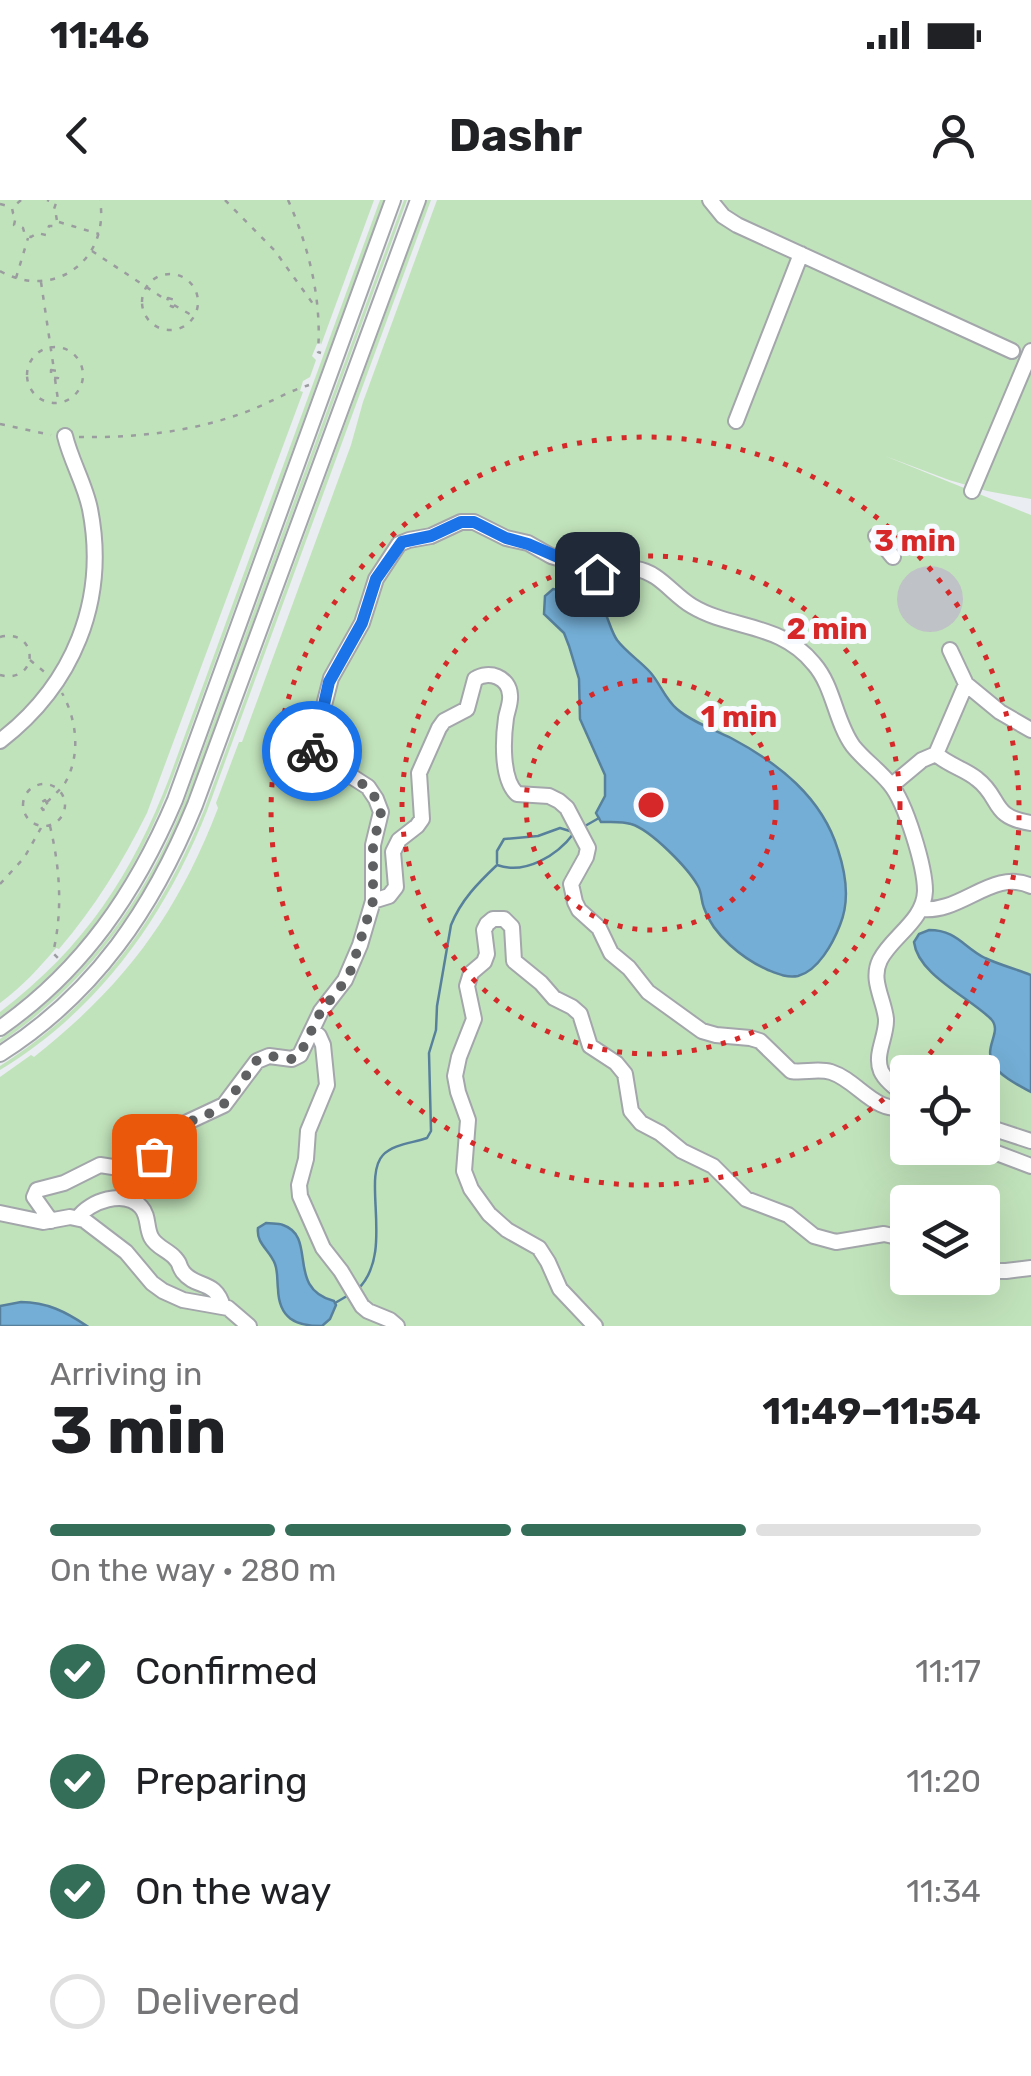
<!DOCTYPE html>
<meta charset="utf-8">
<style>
body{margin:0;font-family:Rubik,sans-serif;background:#f6f6f6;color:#202124;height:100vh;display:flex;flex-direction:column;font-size:38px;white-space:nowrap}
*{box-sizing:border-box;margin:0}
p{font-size:32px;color:#757577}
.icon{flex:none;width:55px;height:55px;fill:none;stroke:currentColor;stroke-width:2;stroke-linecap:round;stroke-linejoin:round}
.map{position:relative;height:1126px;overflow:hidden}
.sheet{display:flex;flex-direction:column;background:#fff;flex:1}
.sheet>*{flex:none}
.fabs{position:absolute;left:890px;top:855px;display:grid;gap:20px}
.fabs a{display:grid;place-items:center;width:110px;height:110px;border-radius:10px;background:#fff;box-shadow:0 10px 40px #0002;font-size:50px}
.pin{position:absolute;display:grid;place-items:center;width:85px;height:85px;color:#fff;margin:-42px;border-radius:20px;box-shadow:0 5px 15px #0006}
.courier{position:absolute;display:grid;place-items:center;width:100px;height:100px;margin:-50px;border:8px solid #1a73e8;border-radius:50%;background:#fff;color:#222;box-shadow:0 2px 12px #0007}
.head em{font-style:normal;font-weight:700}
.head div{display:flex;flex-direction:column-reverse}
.head{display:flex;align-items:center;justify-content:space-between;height:170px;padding:0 50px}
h1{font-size:65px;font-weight:700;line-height:75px}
.bar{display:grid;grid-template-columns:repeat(4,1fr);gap:15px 10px;align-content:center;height:120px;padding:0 50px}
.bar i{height:12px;border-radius:8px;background:#e0e0e0}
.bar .current{background:#346e58}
.bar p{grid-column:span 4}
ol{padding:0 50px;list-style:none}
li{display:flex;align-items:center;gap:30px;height:110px}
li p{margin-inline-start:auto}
li .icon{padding:10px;border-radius:50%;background:#346e58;color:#fff;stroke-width:4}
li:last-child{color:#757577}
li i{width:55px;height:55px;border:5px solid #e0e0e0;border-radius:50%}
.status{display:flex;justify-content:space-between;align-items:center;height:70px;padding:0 50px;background:#fff;direction:ltr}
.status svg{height:28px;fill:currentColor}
header{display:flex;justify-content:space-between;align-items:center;height:130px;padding:0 50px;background:#fff;font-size:45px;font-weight:700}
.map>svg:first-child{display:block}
.green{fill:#c1e3bb;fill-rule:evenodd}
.water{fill:#74aed6;stroke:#57809c;stroke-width:2.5}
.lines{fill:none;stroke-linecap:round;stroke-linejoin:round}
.stream{stroke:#57809c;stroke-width:2.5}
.building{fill:#bfc2c6}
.minor-casing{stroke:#a3a6aa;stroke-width:18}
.path{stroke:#9a9c9f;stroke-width:2.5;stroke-dasharray:5 8;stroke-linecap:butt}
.minor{stroke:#fff;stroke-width:14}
.done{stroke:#5e6062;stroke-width:10;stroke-dasharray:0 18}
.route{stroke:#1a73e8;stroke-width:12}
.ring{fill:none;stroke:#d62828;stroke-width:5;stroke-dasharray:5 10}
.centre{fill:#d62828;stroke:#f7fbff;stroke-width:5}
.ring-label{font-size:30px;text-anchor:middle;font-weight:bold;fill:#d62828;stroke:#f7fbff;stroke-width:10;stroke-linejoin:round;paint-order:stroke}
</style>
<div class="status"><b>11:46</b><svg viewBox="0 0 49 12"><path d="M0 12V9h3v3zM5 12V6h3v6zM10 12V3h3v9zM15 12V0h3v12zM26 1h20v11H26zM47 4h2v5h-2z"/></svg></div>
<header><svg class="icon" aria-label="back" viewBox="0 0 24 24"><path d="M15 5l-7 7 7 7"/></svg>Dashr<svg class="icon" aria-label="person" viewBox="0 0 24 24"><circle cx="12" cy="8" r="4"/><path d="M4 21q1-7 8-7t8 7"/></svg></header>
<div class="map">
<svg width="1031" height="1126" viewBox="0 0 1031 1126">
<rect width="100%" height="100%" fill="#eaedf1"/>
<path class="green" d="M0 0H374L321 145 319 139 312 156 316 160 310 177 303 181 300 191 303 192 147 613C122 663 95 707 59 749L56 748C40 767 22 787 0 803Z
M380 0H384L173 577C136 676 86 754 0 817V812C85 747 132 675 170 576Z
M404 0H407L187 603C148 701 88 783 0 843V839C86 780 146 699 184 602Z
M427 0H431L207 611C165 717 99 810 0 870V866C98 804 161 716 204 610Z
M437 0H1031V299L987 291 949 280 885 256 1031 315V1126H0V877L31 855 34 857C124 786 177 715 218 608L216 603 239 542H242L351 245 363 202ZM908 872H982V948H908ZM908 1002H982V1078H908Z"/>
<path class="water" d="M553 389C565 392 579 390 590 396 608 405 607 425 617 440 626 452 640 461 650 472 660 483 665 499 677 509 692 522 713 529 731 538 778 563 822 597 838 650 846 674 850 701 840 725 833 743 818 771 798 776 787 778 778 774 768 770 743 759 713 735 704 708 701 701 702 693 698 686 688 668 651 630 631 624 622 621 611 622 601 622L596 613 605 596V575L580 519 579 479 569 446 564 433 544 414 545 396Z
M929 730C957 730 963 747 985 758 1000 765 1016 769 1031 775V892C1018 885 1001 877 993 864 983 846 1003 832 991 819 969 797 918 775 914 742L919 734Z
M266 1023C272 1024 278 1023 283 1025 318 1037 285 1088 334 1101L336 1105 330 1119 322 1126C295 1126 279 1118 278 1089 277 1081 278 1072 275 1064 270 1050 256 1044 258 1028Z
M21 1102C47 1102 66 1112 87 1126H0V1106Z"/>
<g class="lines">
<path class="stream" d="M585 626 599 618
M497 663V651L504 639 538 636 560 628 573 632
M358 1089C395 1053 361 978 383 955 393 944 413 943 427 938L431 931 429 853 436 830 437 806 451 725C461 700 478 683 497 665 525 675 557 656 574 633
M335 1103 347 1096"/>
</g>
<path class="building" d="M897 399a33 33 0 1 1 66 0a33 33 0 1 1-66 0Z"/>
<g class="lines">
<defs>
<path id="minor" d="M710 0 723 16 737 25 1012 151
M736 221 801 54
M972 291 1031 151
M876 336 893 357
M950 450 966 484 1000 512 1031 530
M0 541C73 485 108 401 90 309 85 284 71 261 65 236
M936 554C948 565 965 569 977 579 1002 598 990 617 1031 623
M892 585 922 560 936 554 966 484
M373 701 389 696 396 687 393 652 399 640 417 626 422 619 419 573 439 528 444 521 467 509 475 479C489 470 509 477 510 495 511 503 507 511 506 518 503 539 501 579 517 594L549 596 559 601 567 608 588 648 586 657 571 684 575 702 579 710 599 728 611 753 629 768 648 792 702 831 716 835 750 838 760 841 791 871C804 873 818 868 831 872 859 881 874 915 908 907
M921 709C961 714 993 668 1031 686
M0 828C83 770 136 692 175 600L393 0
M313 831 319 836 323 845 327 885 308 931 306 959 299 985 300 996 323 1048 341 1071 362 1106 368 1111 390 1120 397 1126
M0 854C95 794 153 708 195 605L418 0
M982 925 1031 941
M992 929 989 942 994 952 1031 966
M0 1013 43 1022 70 1017 84 1020 126 1052 152 1083 163 1091 183 1100 228 1108 249 1126
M78 1018C89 1001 125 989 141 1007 149 1016 146 1027 151 1037 156 1047 168 1050 175 1058 182 1066 177 1063 183 1072 196 1089 216 1079 223 1107
M51 1021 34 997 37 990 64 983 100 965 132 970 142 966 177 927 224 905 257 861 269 856 292 859 300 855 321 811 345 780 360 745 373 701V645L381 612 376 599 368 587 354 578 321 561 313 553 310 543 323 509 331 478 362 423 376 379 399 344 409 340 431 336 461 322H474L506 338 528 343 551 356 572 362 591 373C606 375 621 366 636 369 659 372 673 395 692 406 732 430 780 422 814 464 834 487 835 521 853 546 864 560 879 570 890 584 906 603 925 667 925 691 924 721 892 736 880 760 870 780 884 799 886 819 887 836 874 854 881 871 886 882 899 890 908 898
M982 1071H1006L1031 1068
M595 1126 560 1089 548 1062 539 1048 507 1030 489 1014 471 989 464 971 468 920 458 892 455 876 459 857 474 819 467 786 471 773 484 762 487 754 484 730 487 724 493 719H504L512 727 514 761 541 783 554 798 572 807 580 814 590 846 616 863 625 874 631 911 641 923 660 933 682 951 713 966 746 999 788 1015 814 1036 836 1042 884 1034 893 1036 908 1045"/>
</defs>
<use href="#minor" class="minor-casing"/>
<path class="path" d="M21 0 12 8 13 13 16 16 14 25 23 28 25 35 31 37 37 33 46 35 49 26H53L57 21 56 15 53 12 56 3 47 0
M225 0 275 51 316 108
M288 0C309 47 322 100 318 152L321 153
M0 4 11 7
M59 22 99 34
M92 51 166 100
M0 71C54 101 110 60 100 0
M142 102a28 28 0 1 1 56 0a28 28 0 1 1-56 0Z
M16 78 28 38
M41 82 54 170
M168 98 175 100 173 107 166 104Z
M174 105 193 116
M27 175a28 28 0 1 1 56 0a28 28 0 1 1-56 0Z
M51 170 58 171V178H51Z
M55 179 58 200
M0 224 51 235
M79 237C134 238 191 232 243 213 266 205 286 192 309 185
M0 437C39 427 40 485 0 475
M30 460 48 475
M23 605a21 21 0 1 1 42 0a21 21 0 1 1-42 0Z
M45 600 49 607 43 610 39 604Z
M47 602C53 596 60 590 65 583 81 555 77 520 62 493
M50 626C60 668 63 710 53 753L58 758
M0 684 24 658 41 628"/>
<use href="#minor" class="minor"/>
</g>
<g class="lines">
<path class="done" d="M154 956 177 927 213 912 229 900 257 860 269 856 292 859 300 854 321 811 340 788 351 770 373 701V646L381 612 376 599 368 587 322 562 312 551"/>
<path class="route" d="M312 551 311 538 323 509 329 482 362 423 376 379 402 342 431 336 461 322H474L506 338 528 344 597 374"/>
</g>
<g class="ring">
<circle cx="651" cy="605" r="125"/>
<circle cx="651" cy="605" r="249"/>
<path d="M906 879A374 374 0 1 1 913 872"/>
</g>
<circle cx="651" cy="605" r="15" class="centre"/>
<g class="ring-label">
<text x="915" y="351">3 min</text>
<text x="827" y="439">2 min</text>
<text x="739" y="527">1 min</text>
</g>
</svg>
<div class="fabs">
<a><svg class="icon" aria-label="locate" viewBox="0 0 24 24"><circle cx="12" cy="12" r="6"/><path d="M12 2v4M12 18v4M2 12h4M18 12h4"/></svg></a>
<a><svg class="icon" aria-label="layers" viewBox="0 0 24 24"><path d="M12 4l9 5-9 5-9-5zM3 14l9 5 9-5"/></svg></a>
</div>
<div class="pin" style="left:154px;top:956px;background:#ea580c"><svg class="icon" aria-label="bag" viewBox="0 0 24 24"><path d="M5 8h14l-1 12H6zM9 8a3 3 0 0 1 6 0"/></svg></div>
<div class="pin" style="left:597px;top:374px;background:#1f2937"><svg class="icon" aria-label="home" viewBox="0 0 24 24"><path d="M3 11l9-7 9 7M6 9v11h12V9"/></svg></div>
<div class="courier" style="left:312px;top:551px"><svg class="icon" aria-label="bike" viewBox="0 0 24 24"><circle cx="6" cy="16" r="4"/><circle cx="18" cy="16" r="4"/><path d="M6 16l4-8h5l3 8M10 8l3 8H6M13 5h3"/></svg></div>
</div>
<section class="sheet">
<div class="head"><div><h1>3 min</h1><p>Arriving in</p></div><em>11:49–11:54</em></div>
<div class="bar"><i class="current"></i><i class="current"></i><i class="current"></i><i></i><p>On the way · 280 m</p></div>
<ol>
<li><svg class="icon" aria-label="check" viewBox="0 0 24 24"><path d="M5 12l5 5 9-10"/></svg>Confirmed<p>11:17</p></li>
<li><svg class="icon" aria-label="check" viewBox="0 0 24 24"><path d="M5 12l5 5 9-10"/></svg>Preparing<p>11:20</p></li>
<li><svg class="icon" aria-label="check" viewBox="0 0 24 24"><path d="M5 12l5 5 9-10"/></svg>On the way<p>11:34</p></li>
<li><i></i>Delivered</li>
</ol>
</section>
